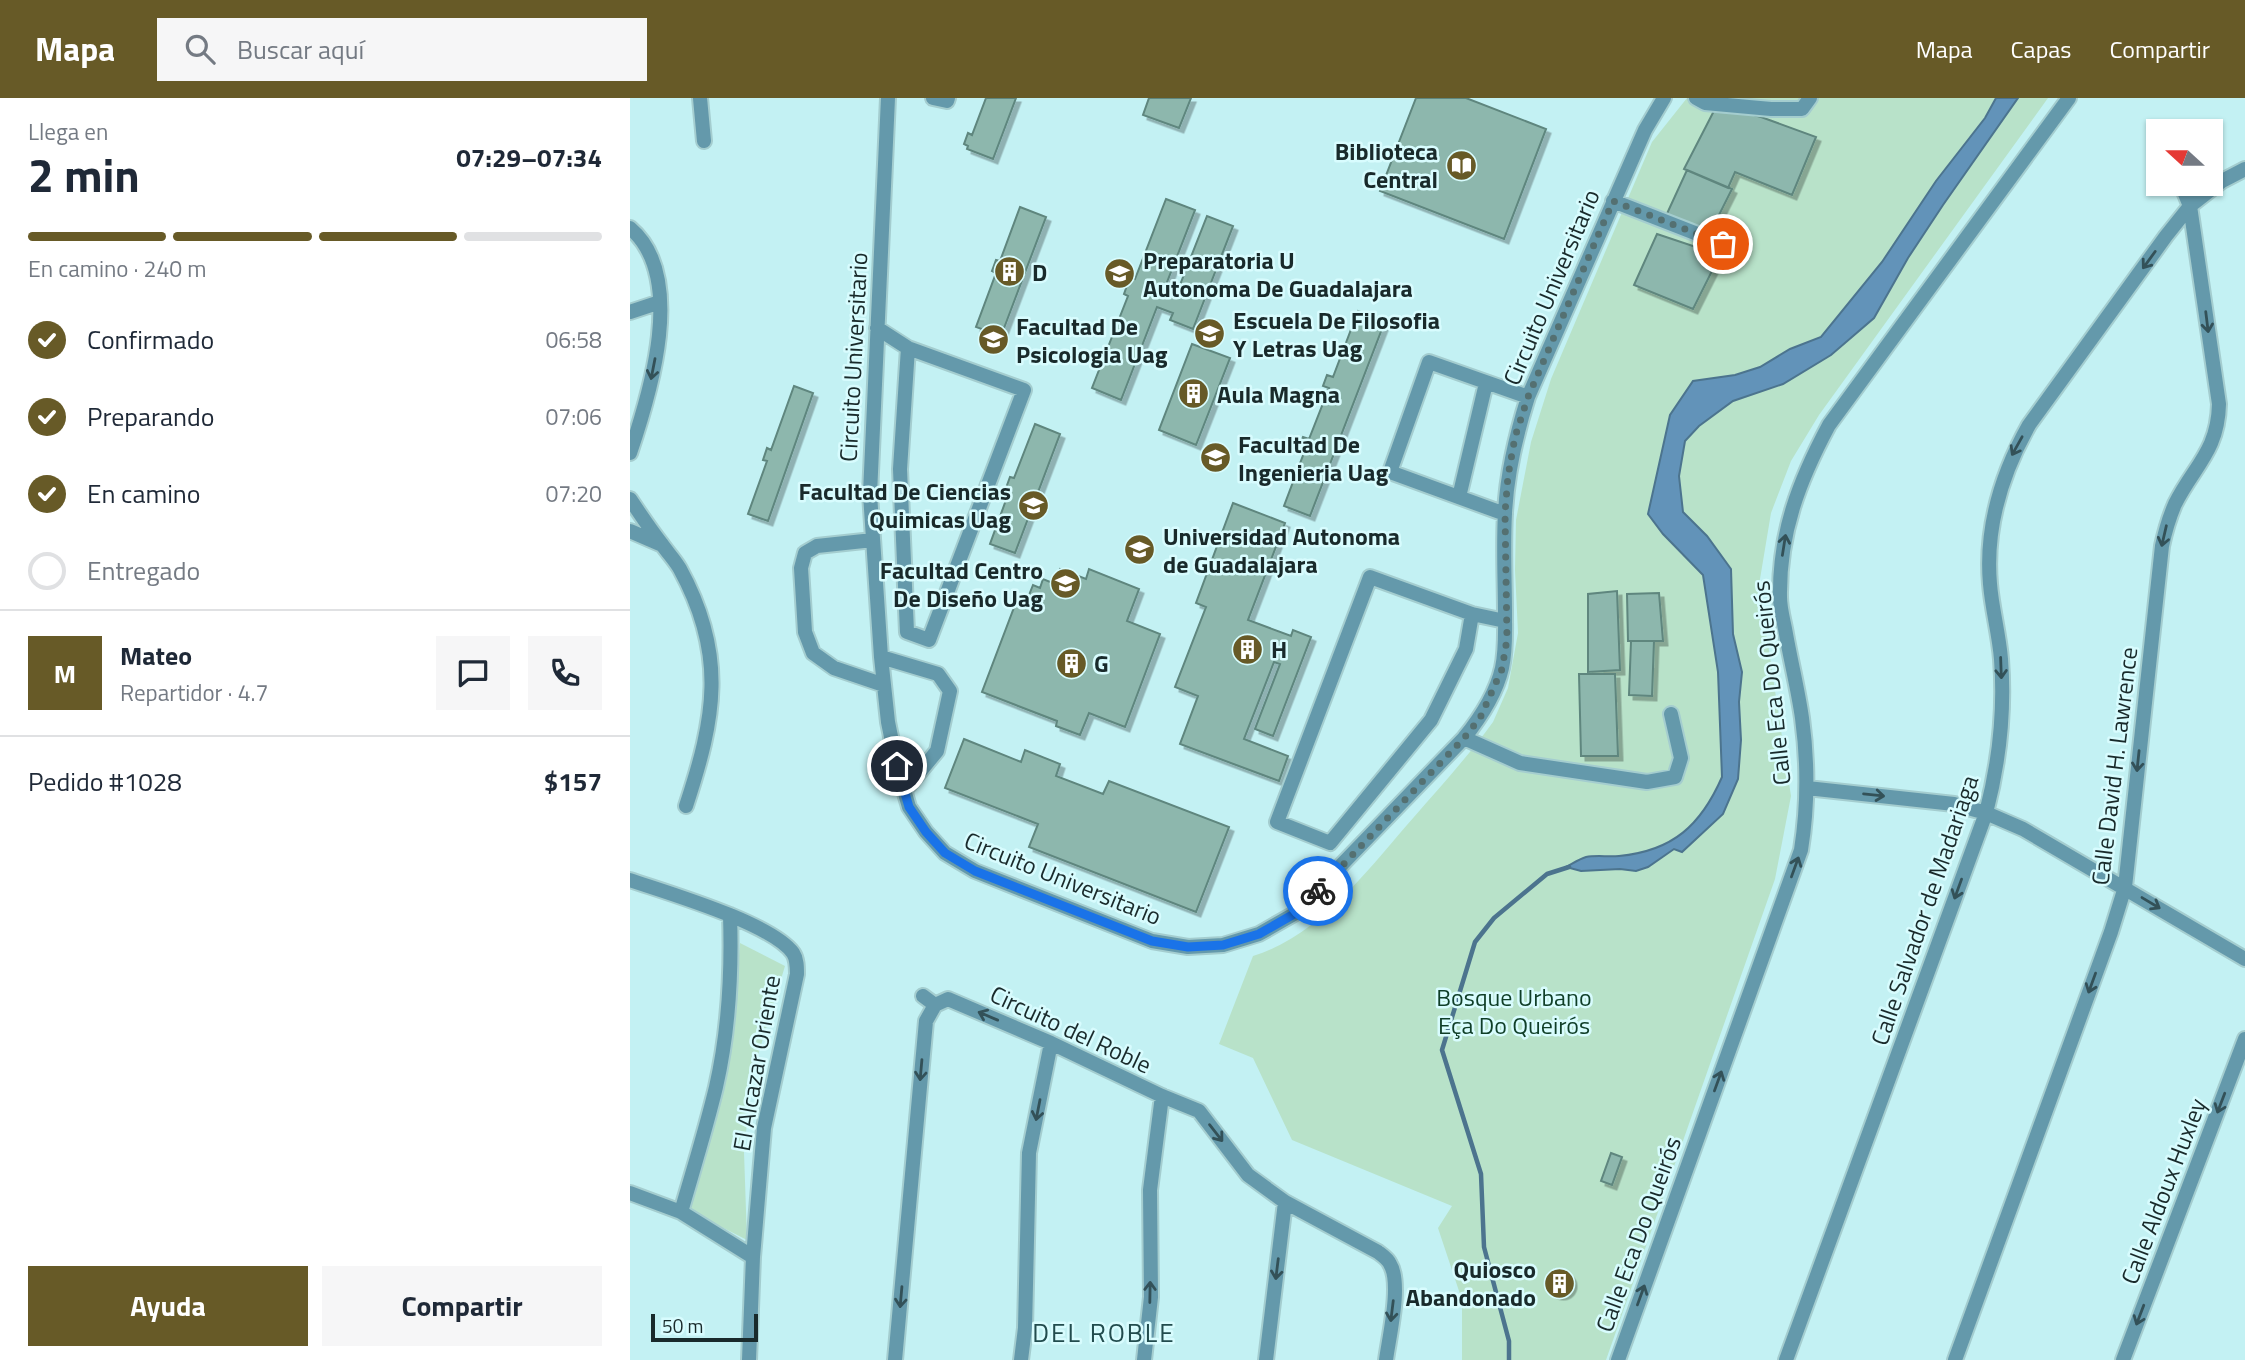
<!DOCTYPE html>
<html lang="es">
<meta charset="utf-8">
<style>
body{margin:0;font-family:"Titillium Web",sans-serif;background:#f6f6f7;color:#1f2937;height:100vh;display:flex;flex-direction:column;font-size:26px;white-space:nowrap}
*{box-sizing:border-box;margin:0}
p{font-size:23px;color:#747a83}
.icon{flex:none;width:38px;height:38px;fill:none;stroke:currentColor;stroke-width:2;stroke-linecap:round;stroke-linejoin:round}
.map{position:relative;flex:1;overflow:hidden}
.details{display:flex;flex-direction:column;background:#fff;width:630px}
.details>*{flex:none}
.needle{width:46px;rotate:291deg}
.controls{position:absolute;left:1516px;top:21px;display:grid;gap:14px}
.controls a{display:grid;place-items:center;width:77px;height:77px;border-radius:0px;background:#fff;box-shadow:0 2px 5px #0004;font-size:35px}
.scale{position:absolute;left:21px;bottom:18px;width:107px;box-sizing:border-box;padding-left:7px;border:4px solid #192a2b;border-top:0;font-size:19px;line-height:24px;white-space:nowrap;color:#192a2b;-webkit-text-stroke:5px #d8fcfe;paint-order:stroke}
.pin{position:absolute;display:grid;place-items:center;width:60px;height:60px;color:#fff;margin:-30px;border:4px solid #fff;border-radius:50%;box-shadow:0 2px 7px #0007}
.courier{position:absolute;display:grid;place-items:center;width:70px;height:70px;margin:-35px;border:5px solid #1a73e8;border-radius:50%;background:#fff;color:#222;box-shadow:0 2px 9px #0007}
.head em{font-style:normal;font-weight:700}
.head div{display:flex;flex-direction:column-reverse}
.head{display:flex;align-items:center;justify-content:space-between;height:119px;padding:0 28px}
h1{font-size:46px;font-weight:700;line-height:52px}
.bar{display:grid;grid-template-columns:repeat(4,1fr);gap:10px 7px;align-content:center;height:84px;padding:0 28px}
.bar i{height:9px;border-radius:5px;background:#e0e1e3}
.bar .on{background:#675a27}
.bar p{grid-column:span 4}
.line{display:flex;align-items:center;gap:18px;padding:0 28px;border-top:2px solid #e0e1e3}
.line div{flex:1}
.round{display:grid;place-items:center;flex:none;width:74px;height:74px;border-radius:0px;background:#f6f6f7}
ol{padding:0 28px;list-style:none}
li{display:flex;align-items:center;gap:21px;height:77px}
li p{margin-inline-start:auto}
li .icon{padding:7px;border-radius:50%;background:#675a27;color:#fff;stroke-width:4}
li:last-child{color:#747a83}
li i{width:38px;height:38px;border:4px solid #e0e1e3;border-radius:50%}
.cta{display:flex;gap:14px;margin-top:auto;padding:14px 28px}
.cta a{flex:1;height:80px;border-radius:0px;background:#675a27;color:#fff;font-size:28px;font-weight:700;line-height:80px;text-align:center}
.cta a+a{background:#f6f6f7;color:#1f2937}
header{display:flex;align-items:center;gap:42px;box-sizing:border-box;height:98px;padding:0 35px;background:#675a27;color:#fff}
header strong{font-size:33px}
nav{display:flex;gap:38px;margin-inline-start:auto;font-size:24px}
.search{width:490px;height:63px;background:#f6f6f7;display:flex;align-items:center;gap:18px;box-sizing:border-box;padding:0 24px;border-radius:0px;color:#747a83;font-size:26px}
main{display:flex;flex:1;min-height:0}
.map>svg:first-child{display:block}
.green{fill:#b8e2c9}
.water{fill:#6293b9;stroke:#4c748e;stroke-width:2}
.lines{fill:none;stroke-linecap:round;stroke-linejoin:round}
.stream{stroke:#4c748e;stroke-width:4.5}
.building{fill:#8db7ad;stroke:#5e867e;stroke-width:2;filter:url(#shadow)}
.minor-casing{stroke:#a4cdcf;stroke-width:18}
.minor{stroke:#6499ab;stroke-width:14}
.oneway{stroke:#335158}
.done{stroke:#547071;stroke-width:7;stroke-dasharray:0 12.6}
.route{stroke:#1a73e8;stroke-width:9}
.labels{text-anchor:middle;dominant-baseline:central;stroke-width:5;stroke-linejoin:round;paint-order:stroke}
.poi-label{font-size:24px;font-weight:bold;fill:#192a2b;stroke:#d8fcfe;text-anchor:start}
.street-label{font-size:24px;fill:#192a2b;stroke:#d8fcfe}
.park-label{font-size:24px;fill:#0f3e27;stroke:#d8fcfe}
.neighbourhood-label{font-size:26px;letter-spacing:2px;fill:#224c4e;stroke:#d8fcfe}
</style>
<header>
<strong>Mapa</strong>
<div class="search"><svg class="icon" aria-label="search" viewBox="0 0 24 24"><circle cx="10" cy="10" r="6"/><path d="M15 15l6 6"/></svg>Buscar aquí</div>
<nav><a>Mapa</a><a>Capas</a><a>Compartir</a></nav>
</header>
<main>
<section class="details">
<div class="head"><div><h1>2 min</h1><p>Llega en</p></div><em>07:29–07:34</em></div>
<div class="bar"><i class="on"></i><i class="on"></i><i class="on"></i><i></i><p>En camino · 240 m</p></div>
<ol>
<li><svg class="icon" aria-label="check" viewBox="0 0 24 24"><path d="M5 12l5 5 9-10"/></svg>Confirmado<p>06:58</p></li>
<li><svg class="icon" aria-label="check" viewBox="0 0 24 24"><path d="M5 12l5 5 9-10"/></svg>Preparando<p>07:06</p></li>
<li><svg class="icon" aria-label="check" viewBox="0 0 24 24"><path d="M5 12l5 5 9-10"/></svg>En camino<p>07:20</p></li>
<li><i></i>Entregado</li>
</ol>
<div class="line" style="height:126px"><b class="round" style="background:#675a27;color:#fff">M</b><div><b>Mateo</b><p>Repartidor · 4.7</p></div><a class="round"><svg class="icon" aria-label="chat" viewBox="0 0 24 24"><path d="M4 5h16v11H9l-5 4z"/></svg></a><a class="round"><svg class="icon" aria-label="phone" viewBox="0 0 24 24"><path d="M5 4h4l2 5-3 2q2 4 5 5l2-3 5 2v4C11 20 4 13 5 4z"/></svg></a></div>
<div class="line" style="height:91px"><div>Pedido #1028</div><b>$157</b></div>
<div class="cta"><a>Ayuda</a><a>Compartir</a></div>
</section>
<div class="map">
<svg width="1615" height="1262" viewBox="0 0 1615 1262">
<defs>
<filter id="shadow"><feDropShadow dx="4.5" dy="4.5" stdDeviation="0" flood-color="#0004"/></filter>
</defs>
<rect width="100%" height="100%" fill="#c3f1f3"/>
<path class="green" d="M1057 0H1418L1189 317 1161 363 1141 415 1129 487 1161 698 1145 781 976 1262H832V1202L808 1130 822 1108 662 1042 623 960 589 946 623 858C691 837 738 771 784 719 811 688 839 657 863 624L878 590 888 535 885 472 886 422 901 344 921 281 1022 44Z
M110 845 155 868 122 977 114 1054 117 1142 58 1112 105 907Z"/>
<path class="water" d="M1366 0H1388L1313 107 1278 160 1244 220 1201 257 1153 286 1103 303 1069 328 1055 343 1049 378 1053 414 1077 438 1101 471 1103 536 1112 574 1109 604 1111 642 1108 681 1093 716 1052 754 1044 751 1018 769 1006 773 990 771 951 773 936 769C942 766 949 761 956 759 966 757 978 759 989 758 1043 753 1071 727 1092 679L1088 574 1073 477 1033 436 1018 416 1040 317 1063 283 1105 277 1130 269 1160 251 1191 239 1252 164 1306 83 1355 20Z"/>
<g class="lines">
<path class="stream" d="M879 1262V1243L854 1149 851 1076 812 952 845 844 864 820 917 776 939 769"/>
</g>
<path class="building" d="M356 0H386L363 61 337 51 338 48 334 46 338 35 342 37Z
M519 0H561L549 30 513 17Z
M786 0H836L916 31 874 141 750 93Z
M1087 7 1131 19 1186 39 1162 97 1105 74 1098 90 1054 71Z
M1057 72 1102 91 1079 137 1035 120Z
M536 101 565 112 534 192 546 197 577 118 603 128 563 231 540 222 543 215 527 209 491 302 462 290 498 198 494 196 500 179 505 181Z
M390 109 416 119 371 238 346 229 366 175 362 173 366 162 370 163Z
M1027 136 1090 157 1063 211 1004 187Z
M728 213 755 223 680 418 654 408 675 352 669 350 673 339 679 341 699 290 693 288 697 277 703 279Z
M562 246 600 260 566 347 529 332Z
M164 288 183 295 138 423 118 416 137 363 133 362 137 350 141 352Z
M405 326 430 336 385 455 360 446 380 391 376 390 380 379 384 380Z
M603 405 655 425 618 522 661 538 663 532 681 539 643 638 625 631 650 566 644 564 614 641 658 658 649 683 550 646 568 598 545 589 576 509 566 505Z
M430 471 456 481 459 471 509 491 497 523 530 536 495 629 459 615 450 637 426 628 427 623 352 594 388 499 397 502 403 487 410 490 413 481 425 486Z
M987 493 990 572 958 574V496Z
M1029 495 1033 543H998L997 496Z
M1001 543H1024L1022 598 999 597Z
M949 576H985L988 658H951Z
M334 641 391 664 395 652 430 666 426 678 473 696 479 683 599 729 566 814 399 749 408 726 315 690Z
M981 1055 992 1059 982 1087 971 1083Z
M916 1184a13 13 0 1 1 26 0a13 13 0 1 1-26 0Z"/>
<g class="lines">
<defs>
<path id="minor" d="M70 0 74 43
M258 0 240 396 251 559 258 624 267 668 279 709 296 734 315 755 345 773 522 843 558 849 593 847 629 836 664 816 834 640C851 619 866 596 872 570 876 552 875 535 875 517 875 483 873 449 875 415 877 374 886 337 898 299L1015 32 1034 0
M303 0 317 3 318 0
M1066 0 1075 5 1141 11H1172L1180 0
M983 103 1093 146
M0 130C57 178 20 296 0 355
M0 214 30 204
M247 230 278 250 394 292 299 542 277 534 270 371 278 250
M829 399 856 285
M0 401C10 416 20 431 31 445 37 454 45 462 50 471 97 557 85 620 56 708
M875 416 760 374 799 264 898 299
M0 433 30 446
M243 442 187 448 175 455 171 470 175 534 183 555 204 570 254 587
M842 516 836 551 801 622 700 745 647 724 740 479 842 516 875 523
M251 559 308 576 320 593 307 653 274 693
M834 640 890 665 1017 684 1045 679 1051 660 1041 616
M1177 690 1324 706 1356 715 1393 731 1615 861
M0 782C38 795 141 825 163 855 167 861 167 869 167 876L134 1030 123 1159 119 1262
M293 898 305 907
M0 1095 51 1114 123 1159
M51 1114C63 1072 76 1031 86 989 99 932 102 875 100 817
M265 1262 296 923 305 907 318 901 421 945 532 998 569 1013 618 1077 655 1104 748 1154C752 1157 758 1161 760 1166 772 1185 759 1239 756 1262
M391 1262 395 1230 399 1055 421 945
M514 1262 521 1199 520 1092 532 998
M636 1262 655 1104
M988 1262 1171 752C1178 708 1178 664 1172 620 1168 592 1161 564 1156 536 1154 524 1150 511 1150 499 1149 435 1169 383 1199 327L1439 0
M1156 1262 1356 715C1369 665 1375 613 1371 561 1369 536 1362 511 1360 486 1355 429 1371 377 1399 327L1536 138 1560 108 1592 83 1615 71
M1325 1262 1481 834 1495 789 1532 448C1535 434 1539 420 1545 406 1564 368 1588 353 1589 306L1560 108 1551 86
M1493 1262 1615 941"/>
</defs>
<use href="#minor" class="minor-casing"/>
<use href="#minor" class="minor"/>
</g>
<defs><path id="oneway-shaft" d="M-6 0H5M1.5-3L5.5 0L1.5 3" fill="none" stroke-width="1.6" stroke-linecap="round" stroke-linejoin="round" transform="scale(1.75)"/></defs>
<g class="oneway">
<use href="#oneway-shaft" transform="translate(1519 162) rotate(126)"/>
<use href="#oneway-shaft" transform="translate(1577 224) rotate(83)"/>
<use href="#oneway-shaft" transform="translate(23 271) rotate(101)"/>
<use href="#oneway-shaft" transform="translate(1387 348) rotate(119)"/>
<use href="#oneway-shaft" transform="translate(1534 438) rotate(103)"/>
<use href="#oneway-shaft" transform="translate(1154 447) rotate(-81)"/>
<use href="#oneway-shaft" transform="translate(1371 570) rotate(88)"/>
<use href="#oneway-shaft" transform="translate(1508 663) rotate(96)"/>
<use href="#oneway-shaft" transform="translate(1244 697) rotate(6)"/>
<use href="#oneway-shaft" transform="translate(1165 769) rotate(-70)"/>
<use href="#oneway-shaft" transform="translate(1328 791) rotate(110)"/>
<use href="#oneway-shaft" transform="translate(1521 805) rotate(31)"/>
<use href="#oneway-shaft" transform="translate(1462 885) rotate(110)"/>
<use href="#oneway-shaft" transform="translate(358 918) rotate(-157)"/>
<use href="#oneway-shaft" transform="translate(291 972) rotate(95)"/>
<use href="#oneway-shaft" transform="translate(1088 983) rotate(-70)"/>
<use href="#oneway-shaft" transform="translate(1591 1005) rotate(111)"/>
<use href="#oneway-shaft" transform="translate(408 1012) rotate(101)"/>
<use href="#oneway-shaft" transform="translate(586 1035) rotate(52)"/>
<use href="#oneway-shaft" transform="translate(647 1171) rotate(97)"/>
<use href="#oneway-shaft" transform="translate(520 1194) rotate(-89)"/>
<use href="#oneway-shaft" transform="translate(1011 1197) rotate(-70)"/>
<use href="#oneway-shaft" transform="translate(271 1199) rotate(95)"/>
<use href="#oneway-shaft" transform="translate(762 1213) rotate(97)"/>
<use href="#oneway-shaft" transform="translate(1510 1217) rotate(111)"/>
</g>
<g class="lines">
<path class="done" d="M688 793 834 640 850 620 872 571 877 541 875 415 878 378 885 339 898 299 983 103 1093 146"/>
<path class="route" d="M267 668 279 709 296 734 315 755 345 773 522 843 558 849 593 847 629 836 664 816 688 793"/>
</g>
<defs>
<symbol id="library-disc" viewBox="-11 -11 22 22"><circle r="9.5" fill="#675a27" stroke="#d8fcfe"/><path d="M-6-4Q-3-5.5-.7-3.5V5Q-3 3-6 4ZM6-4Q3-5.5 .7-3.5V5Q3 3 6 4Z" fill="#fff"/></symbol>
<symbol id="building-disc" viewBox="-11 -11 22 22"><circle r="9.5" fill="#675a27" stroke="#d8fcfe"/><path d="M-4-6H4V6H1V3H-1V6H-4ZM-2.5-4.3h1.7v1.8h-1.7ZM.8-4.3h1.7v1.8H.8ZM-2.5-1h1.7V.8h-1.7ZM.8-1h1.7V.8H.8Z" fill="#fff"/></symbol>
<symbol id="university-disc" viewBox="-11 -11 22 22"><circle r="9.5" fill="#675a27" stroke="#d8fcfe"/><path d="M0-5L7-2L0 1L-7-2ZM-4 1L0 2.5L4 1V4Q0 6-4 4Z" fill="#fff"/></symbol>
</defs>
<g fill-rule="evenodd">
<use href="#library-disc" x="814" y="50" width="35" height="35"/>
<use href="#building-disc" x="362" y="156" width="35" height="35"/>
<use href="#university-disc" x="472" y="158" width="35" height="35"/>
<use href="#university-disc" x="562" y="218" width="35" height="35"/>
<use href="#university-disc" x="346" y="224" width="35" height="35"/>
<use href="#building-disc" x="546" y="278" width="35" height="35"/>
<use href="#university-disc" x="568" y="342" width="35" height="35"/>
<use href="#university-disc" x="386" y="390" width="35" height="35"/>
<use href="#university-disc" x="492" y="434" width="35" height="35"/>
<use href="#university-disc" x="418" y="468" width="35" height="35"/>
<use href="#building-disc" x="600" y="534" width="35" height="35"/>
<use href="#building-disc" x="424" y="548" width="35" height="35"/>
<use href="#building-disc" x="912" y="1168" width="35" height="35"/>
</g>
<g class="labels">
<g class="poi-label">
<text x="808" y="53" text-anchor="end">Biblioteca<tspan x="808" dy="28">Central</tspan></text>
<text x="513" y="162">Preparatoria U<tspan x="513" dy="28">Autonoma De Guadalajara</tspan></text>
<text x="402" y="174">D</text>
<text x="603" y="222">Escuela De Filosofia<tspan x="603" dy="28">Y Letras Uag</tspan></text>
<text x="386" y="228">Facultad De<tspan x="386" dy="28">Psicologia Uag</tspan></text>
<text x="587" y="296">Aula Magna</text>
<text x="608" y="346">Facultad De<tspan x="608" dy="28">Ingenieria Uag</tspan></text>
<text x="381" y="393" text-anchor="end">Facultad De Ciencias<tspan x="381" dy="28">Quimicas Uag</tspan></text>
<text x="533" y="438">Universidad Autonoma<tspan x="533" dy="28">de Guadalajara</tspan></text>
<text x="413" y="472" text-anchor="end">Facultad Centro<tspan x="413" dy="28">De Diseño Uag</tspan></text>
<text x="641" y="551">H</text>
<text x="464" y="565">G</text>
<text x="906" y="1171" text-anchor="end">Quiosco<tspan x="906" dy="28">Abandonado</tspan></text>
</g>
<g class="street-label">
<text transform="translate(921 189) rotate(-67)">Circuito Universitario</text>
<text transform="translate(223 259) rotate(-87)">Circuito Universitario</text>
<text transform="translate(1141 585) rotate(-96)">Calle Eca Do Queirós</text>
<text transform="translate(1484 668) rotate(-83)">Calle David H. Lawrence</text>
<text transform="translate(433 780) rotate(22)">Circuito Universitario</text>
<text transform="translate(1294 812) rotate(-71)">Calle Salvador de Madariaga</text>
<text transform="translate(441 931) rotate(25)">Circuito del Roble</text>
<text transform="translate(126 965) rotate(-80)">El Alcazar Oriente</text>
<text transform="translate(1533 1093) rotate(-69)">Calle Aldoux Huxley</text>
<text transform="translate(1008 1136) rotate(-70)">Calle Eca Do Queirós</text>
</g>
<g class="park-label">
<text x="884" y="899">Bosque Urbano<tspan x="884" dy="28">Eça Do Queirós</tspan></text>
</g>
<g class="neighbourhood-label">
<text x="474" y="1234">DEL ROBLE</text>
</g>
</g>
</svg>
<div class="controls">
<a><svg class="needle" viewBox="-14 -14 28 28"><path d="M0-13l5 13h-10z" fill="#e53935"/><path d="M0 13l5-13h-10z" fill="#747a83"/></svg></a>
</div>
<div class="scale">50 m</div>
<div class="pin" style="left:1093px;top:146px;background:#ea580c"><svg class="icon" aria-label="bag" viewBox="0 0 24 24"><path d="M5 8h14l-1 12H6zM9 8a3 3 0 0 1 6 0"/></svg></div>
<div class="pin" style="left:267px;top:668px;background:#1f2937"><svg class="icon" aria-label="home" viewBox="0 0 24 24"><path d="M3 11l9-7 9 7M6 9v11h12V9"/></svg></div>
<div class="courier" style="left:688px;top:793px"><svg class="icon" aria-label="bike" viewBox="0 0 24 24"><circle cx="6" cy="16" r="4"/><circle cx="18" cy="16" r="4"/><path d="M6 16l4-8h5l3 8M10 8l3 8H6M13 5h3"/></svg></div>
</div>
</main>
